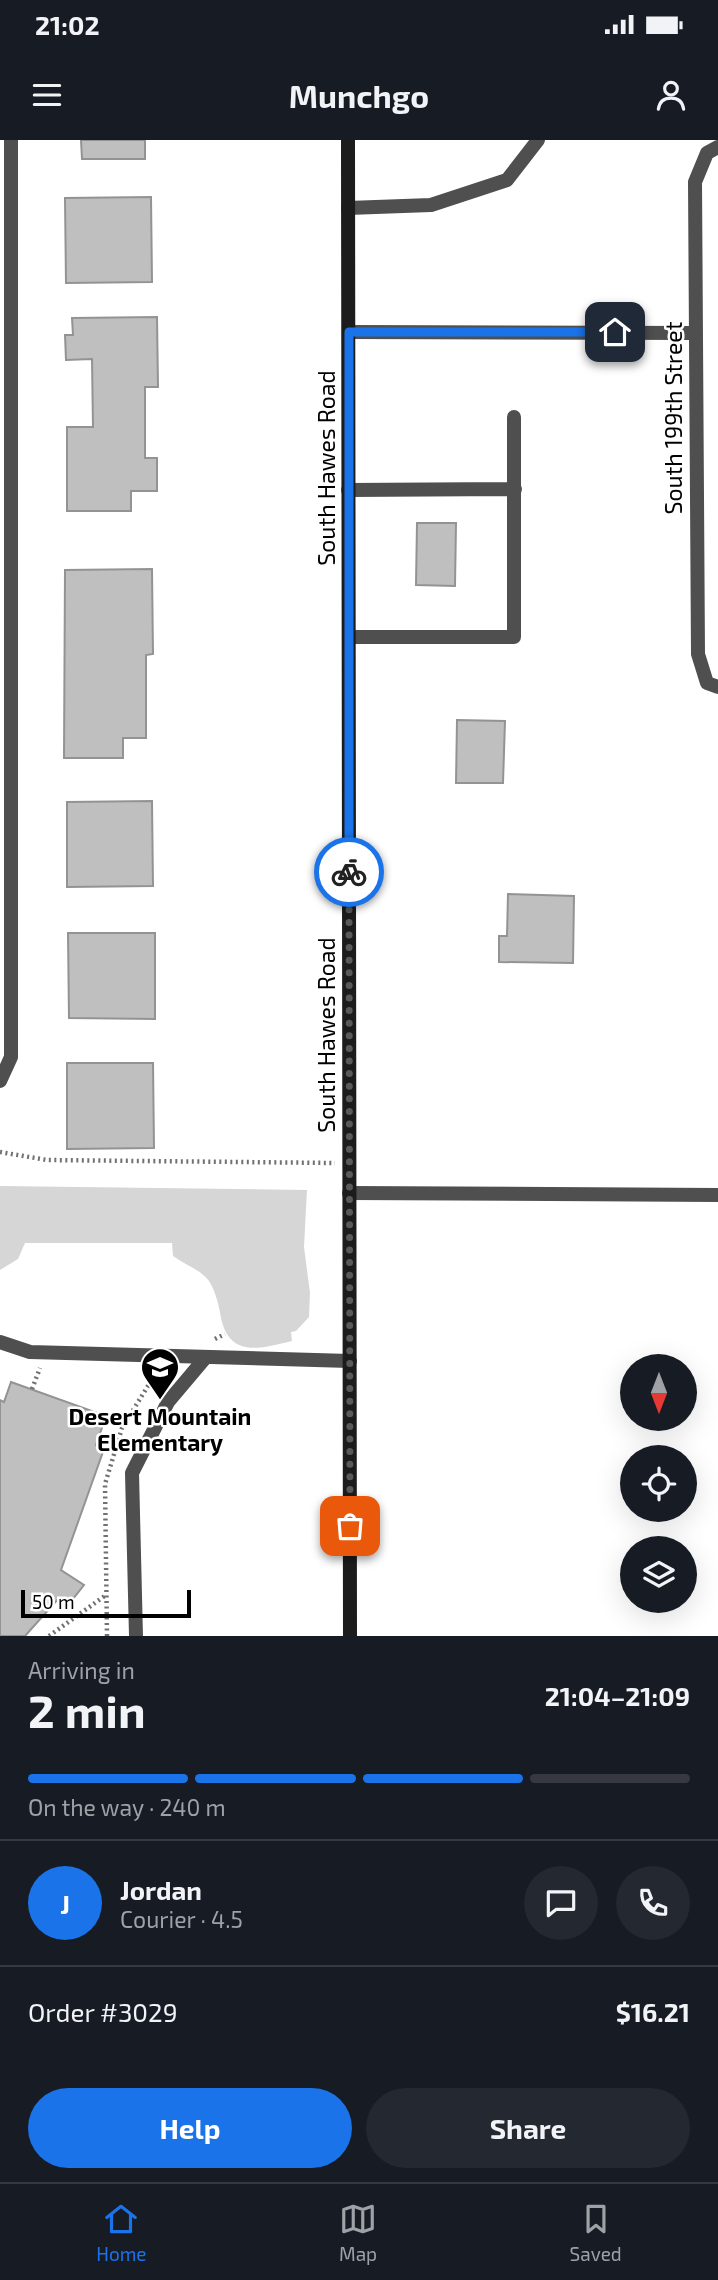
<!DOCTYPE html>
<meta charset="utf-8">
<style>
body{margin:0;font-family:"Exo 2",sans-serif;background:#242831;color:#f1f3f6;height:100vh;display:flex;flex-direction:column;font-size:26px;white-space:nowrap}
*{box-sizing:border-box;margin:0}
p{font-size:23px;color:#9ea1a6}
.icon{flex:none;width:38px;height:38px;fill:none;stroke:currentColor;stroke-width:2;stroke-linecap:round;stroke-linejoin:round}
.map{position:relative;height:1496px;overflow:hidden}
.details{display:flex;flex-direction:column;background:#171b24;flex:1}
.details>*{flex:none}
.needle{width:46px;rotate:180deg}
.controls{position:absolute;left:620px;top:1214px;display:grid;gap:14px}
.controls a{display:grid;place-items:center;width:77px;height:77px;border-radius:50%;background:#171b24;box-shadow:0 7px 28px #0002;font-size:35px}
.scale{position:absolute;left:21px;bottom:18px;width:170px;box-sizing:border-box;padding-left:7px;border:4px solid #000;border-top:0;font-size:19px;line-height:24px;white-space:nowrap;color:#000;-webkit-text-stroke:5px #fff;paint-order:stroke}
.pin{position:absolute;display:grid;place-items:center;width:60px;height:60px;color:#fff;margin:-30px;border-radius:14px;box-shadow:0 4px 10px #0006}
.courier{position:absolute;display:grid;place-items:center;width:70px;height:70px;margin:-35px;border:5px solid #1a73e8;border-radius:50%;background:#fff;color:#222;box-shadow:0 2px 9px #0007}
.overview em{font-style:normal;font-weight:700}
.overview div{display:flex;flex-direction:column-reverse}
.overview{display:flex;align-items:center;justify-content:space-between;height:119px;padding:0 28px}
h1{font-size:46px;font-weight:700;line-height:52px}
.bar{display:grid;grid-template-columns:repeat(4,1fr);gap:10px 7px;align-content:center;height:84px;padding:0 28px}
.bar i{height:9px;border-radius:5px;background:#363941}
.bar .active{background:#1a73e8}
.bar p{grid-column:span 4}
.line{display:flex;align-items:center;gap:18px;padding:0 28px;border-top:2px solid #363941}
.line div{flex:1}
.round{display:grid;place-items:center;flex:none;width:74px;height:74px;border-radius:37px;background:#242831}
.cta{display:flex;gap:14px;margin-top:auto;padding:14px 28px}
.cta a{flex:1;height:80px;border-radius:42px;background:#1a73e8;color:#fff;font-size:28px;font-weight:700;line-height:80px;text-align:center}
.cta a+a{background:#242831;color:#f1f3f6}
.status{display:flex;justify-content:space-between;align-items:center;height:49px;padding:0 35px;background:#171b24;direction:ltr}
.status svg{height:19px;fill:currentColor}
header{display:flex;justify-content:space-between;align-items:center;height:91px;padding:0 28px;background:#171b24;font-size:32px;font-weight:700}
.tabs{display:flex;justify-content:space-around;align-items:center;height:98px;border-top:2px solid #363941;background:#171b24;font-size:19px;color:#9ea1a6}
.tabs a{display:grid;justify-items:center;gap:4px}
.tabs .active{color:#1a73e8}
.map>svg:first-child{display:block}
.green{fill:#d6d6d6}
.building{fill:#bfbfbf;stroke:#939393;stroke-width:2}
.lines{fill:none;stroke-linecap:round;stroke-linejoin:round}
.path{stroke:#717171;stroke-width:4.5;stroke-dasharray:2 3.5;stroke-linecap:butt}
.lane{stroke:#4f4f4f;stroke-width:14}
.street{stroke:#4f4f4f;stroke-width:14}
.secondary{stroke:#1c1c1c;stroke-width:14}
.done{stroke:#595959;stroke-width:7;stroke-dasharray:0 12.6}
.route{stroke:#1a73e8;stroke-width:9}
.labels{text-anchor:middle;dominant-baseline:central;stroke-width:5;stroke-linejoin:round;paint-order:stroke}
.street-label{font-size:23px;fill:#000;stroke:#fff}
.poi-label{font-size:23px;font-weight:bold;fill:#000;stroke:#fff}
</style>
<div class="status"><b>21:02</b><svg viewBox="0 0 49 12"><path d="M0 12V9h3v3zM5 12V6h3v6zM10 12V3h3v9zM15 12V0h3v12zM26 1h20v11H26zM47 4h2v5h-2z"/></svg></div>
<header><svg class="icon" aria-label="menu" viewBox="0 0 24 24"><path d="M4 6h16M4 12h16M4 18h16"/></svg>Munchgo<svg class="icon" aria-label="person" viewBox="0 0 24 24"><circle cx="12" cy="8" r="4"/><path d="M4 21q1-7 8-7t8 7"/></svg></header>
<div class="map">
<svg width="718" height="1496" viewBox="0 0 718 1496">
<rect width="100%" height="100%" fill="#fff"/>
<path class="green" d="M0 1046 307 1050 304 1107 310 1153 309 1177 296 1191 291 1192 292 1201C262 1208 230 1219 221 1178 219 1166 216 1152 209 1141 200 1129 185 1125 173 1116L172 1103H25L18 1119 0 1130Z"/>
<path class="building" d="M81 0H145V19H82Z
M151 57 152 142 66 143 65 58Z
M157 177 158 247H145V318H157V351H131V371H67V287H93L92 219 66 220 65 195H73L72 178Z
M417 383H456L455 446 416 445Z
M152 429 153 514 146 515V598H123V618H64L65 430Z
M457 580 505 581 503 643H456Z
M152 661 153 746 67 747V662Z
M508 754 574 756 573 823 499 822V796H507Z
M68 793H155V879L69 878Z
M67 923H153L154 1008 67 1009Z
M11 1242 106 1276 96 1305 104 1309 61 1430 84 1445 69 1464 59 1458 25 1496H0V1260L4 1262Z"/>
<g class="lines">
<path class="path" d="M0 1012 47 1020 335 1023
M215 1199 225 1194
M32 1249 40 1228
M49 1496 106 1455
M107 1496 105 1344 122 1288 156 1233"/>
<path class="lane" d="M348 68 431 65 507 40 538 0
M348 350 515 349
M349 497H514V277
M349 1053 718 1055
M0 1202 30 1212 350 1221
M136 1496 132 1333 168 1262 206 1217"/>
<path class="street" d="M718 7 707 13 695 42 698 514 707 543 718 547
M349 192 695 193
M0 941 11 917V0"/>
<path class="secondary" d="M348 0 350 1496"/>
</g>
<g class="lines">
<path class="done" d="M349 732 350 1386"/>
<path class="route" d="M349 732V192H615"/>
</g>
<defs>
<symbol id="school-pin" viewBox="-11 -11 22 30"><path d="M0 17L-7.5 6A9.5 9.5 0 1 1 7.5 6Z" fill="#000" stroke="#fff"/><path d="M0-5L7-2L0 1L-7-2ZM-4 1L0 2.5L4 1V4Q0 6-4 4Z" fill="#fff"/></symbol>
</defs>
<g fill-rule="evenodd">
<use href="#school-pin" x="138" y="1205" width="44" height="60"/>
</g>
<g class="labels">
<g class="street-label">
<text transform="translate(673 278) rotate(-90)">South 199th Street</text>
<text transform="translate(326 328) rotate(-90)">South Hawes Road</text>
<text transform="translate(326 895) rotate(-90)">South Hawes Road</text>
</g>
<g class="poi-label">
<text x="160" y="1276">Desert Mountain<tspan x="160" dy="26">Elementary</tspan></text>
</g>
</g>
</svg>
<div class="controls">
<a><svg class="needle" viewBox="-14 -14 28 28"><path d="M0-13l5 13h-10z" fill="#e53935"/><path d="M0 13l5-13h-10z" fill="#9ea1a6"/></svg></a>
<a><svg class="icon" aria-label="locate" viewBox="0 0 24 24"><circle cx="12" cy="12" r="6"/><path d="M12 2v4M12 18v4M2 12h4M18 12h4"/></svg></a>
<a><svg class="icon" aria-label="layers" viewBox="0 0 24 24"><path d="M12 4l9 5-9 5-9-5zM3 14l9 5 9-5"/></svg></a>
</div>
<div class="scale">50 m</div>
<div class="pin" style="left:350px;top:1386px;background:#ea580c"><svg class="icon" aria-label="bag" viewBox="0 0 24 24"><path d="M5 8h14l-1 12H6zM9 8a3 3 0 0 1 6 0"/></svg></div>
<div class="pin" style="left:615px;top:192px;background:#1f2937"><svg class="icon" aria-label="home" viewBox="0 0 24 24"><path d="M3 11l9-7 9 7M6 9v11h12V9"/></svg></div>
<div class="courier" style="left:349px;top:732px"><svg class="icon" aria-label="bike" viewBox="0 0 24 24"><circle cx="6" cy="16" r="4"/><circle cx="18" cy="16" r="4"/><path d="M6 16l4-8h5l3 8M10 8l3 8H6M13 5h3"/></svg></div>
</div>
<section class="details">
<div class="overview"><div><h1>2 min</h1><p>Arriving in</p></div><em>21:04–21:09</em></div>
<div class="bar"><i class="active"></i><i class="active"></i><i class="active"></i><i></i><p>On the way · 240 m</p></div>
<div class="line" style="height:126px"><b class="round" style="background:#1a73e8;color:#fff">J</b><div><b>Jordan</b><p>Courier · 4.5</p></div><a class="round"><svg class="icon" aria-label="chat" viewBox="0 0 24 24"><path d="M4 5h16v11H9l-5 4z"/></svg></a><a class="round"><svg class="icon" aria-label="phone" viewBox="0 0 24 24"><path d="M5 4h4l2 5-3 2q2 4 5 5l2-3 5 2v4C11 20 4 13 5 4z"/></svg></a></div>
<div class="line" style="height:91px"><div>Order #3029</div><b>$16.21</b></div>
<div class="cta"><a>Help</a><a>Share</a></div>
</section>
<nav class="tabs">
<a class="active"><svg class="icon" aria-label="home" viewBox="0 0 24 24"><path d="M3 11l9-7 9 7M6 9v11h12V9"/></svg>Home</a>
<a><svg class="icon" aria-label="map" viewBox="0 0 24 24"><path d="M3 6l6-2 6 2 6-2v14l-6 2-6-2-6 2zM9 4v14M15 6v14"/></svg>Map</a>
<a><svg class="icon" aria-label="saved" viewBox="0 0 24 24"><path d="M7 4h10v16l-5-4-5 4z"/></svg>Saved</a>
</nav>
